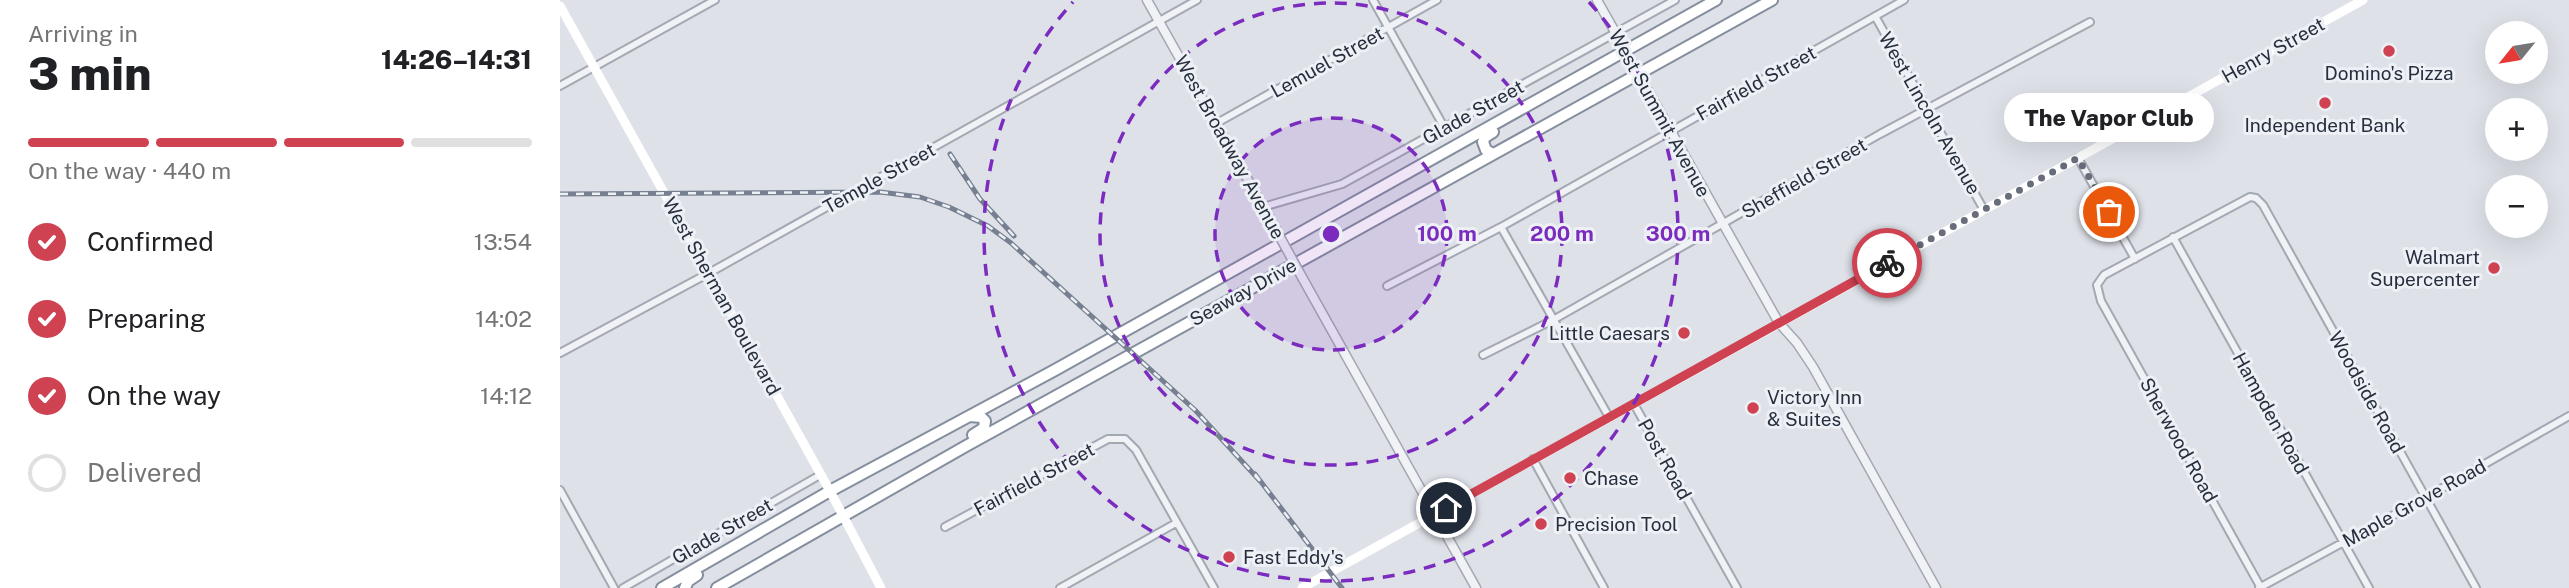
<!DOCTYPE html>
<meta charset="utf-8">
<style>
body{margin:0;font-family:"Public Sans",sans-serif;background:#f2f2f2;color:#202124;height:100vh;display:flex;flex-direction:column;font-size:26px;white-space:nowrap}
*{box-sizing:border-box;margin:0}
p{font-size:23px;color:#757577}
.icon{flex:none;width:38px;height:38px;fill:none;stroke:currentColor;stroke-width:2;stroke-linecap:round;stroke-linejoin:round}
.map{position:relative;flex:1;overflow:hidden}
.drawer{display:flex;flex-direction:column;background:#fff;width:560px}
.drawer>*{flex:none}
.needle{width:46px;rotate:240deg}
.fabs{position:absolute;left:1925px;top:21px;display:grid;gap:14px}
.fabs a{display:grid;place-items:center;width:63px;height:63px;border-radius:50%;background:#fff;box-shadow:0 7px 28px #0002;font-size:35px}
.pin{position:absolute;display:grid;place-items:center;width:60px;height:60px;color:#fff;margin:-30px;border:4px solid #fff;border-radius:50%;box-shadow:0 2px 7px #0007}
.courier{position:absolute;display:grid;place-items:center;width:70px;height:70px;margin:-35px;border:5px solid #ce4252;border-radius:50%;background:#fff;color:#222;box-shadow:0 2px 9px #0007}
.bubble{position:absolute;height:49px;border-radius:24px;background:#fff;box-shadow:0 7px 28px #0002;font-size:23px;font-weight:800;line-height:49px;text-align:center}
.headline em{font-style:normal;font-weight:800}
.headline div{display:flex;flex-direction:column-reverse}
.headline{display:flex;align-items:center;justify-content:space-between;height:119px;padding:0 28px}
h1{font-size:46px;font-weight:800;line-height:52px}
.bar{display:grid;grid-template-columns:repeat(4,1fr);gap:10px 7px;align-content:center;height:84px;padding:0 28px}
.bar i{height:9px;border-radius:5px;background:#e0e0e0}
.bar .selected{background:#ce4252}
.bar p{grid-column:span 4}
ol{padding:0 28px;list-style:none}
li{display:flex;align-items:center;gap:21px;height:77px}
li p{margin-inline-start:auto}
li .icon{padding:7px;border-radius:50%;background:#ce4252;color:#fff;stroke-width:4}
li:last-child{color:#757577}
li i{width:38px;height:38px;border:4px solid #e0e0e0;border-radius:50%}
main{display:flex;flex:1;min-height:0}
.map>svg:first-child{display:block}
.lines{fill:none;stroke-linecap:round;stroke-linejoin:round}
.minor-casing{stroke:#a3a8b2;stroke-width:10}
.tertiary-casing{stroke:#a3a8b2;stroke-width:11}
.trunk-casing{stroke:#858e9e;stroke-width:14}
.minor{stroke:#f0f2f6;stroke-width:6}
.tertiary{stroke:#f0f2f6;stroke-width:8}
.secondary{stroke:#fff;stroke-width:9}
.trunk{stroke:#fff;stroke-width:10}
.rail-casing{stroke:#778091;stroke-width:5}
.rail{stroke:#edf0f5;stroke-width:2.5;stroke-dasharray:8;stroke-linecap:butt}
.tertiary-bridge-casing{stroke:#a3a8b2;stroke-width:11;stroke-linecap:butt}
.tertiary-bridge{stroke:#f0f2f6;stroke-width:8}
.done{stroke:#676d7a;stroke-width:7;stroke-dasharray:0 12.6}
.route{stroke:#ce4252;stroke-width:9}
.ring{fill:none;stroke:#7b2cbf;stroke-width:3.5;stroke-dasharray:12 9}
.poi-dot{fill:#ce4252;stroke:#edf0f5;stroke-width:2.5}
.labels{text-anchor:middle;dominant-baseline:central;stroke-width:6;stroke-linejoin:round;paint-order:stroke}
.street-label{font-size:19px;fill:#272f3e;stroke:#edf0f5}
.poi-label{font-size:19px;fill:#272f3e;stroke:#edf0f5;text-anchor:start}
.centre{fill:#7b2cbf;stroke:#edf0f5;stroke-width:3.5}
.ring-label{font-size:21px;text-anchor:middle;font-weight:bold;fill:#7b2cbf;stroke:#edf0f5;stroke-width:6;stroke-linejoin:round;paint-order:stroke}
</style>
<main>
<section class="drawer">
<div class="headline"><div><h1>3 min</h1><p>Arriving in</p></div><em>14:26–14:31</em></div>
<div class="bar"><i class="selected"></i><i class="selected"></i><i class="selected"></i><i></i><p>On the way · 440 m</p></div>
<ol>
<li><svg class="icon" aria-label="check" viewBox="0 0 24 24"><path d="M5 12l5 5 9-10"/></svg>Confirmed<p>13:54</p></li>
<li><svg class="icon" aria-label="check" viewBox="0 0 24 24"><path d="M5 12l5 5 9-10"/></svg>Preparing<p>14:02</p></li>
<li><svg class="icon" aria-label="check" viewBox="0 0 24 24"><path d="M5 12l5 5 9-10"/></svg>On the way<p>14:12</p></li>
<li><i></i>Delivered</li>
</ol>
</section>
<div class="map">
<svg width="2009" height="588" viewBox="0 0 2009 588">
<rect width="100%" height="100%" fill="#dee1e8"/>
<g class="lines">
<defs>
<path id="minor" d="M813 0 884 127
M1315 16 1424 210
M0 86 155 0
M657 123 877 0
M1518 158 1575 259
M703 207 782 184 1115 0
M941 227 1049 417
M1613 237 1809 588
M827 286 941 227 1344 0
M0 353 149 273 637 0
M923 355 993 320 1320 134 1530 22
M1074 404 1177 588
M973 459 1044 588
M0 490 54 588
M385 527 548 439H565L576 450 654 588
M63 588 260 475
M500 588 616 523
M1699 588 1865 498 2009 416
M1701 588 1541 301 1537 285 1544 275 1690 197 1696 198 1703 205 1916 588"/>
<path id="tertiary" d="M587 0 715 228
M1037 0 1219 323 1237 343 1253 367 1376 588
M743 279 916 588"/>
<path id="trunk" d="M933 154 926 150 923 142 925 137 933 132
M410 416 421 417 425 421 424 428 413 435
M102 588 270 491 495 370 1156 0
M125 588 128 581 137 575
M157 588 406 446 1212 0"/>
</defs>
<use href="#minor" class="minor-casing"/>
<use href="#tertiary" class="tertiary-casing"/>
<use href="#trunk" class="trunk-casing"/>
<use href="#minor" class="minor"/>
<use href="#tertiary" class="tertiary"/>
<path class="secondary" d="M0 6 270 491 321 588
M742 588 1803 0"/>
<use href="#trunk" class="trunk"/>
<defs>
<path id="rail" d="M390 154 420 199 454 236
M0 194 320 192 360 197 389 207 428 226 451 243 635 410 700 481
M695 474 782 588"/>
</defs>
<use href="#rail" class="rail-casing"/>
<use href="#rail" class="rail"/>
<defs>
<path id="tertiary-bridge" d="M715 228 743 279"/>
</defs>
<use href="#tertiary-bridge" class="tertiary-bridge-casing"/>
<use href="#tertiary-bridge" class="tertiary-bridge"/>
</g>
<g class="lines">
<path class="done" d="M1327 263 1518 158 1549 212"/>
<path class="route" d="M886 508 1327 263"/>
</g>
<circle cx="771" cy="234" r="116" fill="#7b2cbf" fill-opacity=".12"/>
<g class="ring">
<circle cx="771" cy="234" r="116"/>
<circle cx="771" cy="234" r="231"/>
<path d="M1029 2A347 347 0 1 1 513 2"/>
</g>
<g class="poi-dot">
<circle cx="1829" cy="51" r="7"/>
<circle cx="1765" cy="103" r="7"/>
<circle cx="1934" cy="268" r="7"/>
<circle cx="1124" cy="333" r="7"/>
<circle cx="1193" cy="408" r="7"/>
<circle cx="1010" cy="478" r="7"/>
<circle cx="981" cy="524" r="7"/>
<circle cx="669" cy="557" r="7"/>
</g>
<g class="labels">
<g class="street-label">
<text transform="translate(1713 50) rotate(-29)">Henry Street</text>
<text transform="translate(767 62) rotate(-29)">Lemuel Street</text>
<text transform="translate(1196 83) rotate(-29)">Fairfield Street</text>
<text transform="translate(913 112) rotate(-29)">Glade Street</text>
<text transform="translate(1100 113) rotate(61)">West Summit Avenue</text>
<text transform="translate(1370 113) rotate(60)">West Lincoln Avenue</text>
<text transform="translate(670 147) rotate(61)">West Broadway Avenue</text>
<text transform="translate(319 178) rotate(-29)">Temple Street</text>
<text transform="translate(1244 178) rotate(-30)">Sheffield Street</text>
<text transform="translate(683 292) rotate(-29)">Seaway Drive</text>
<text transform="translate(162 296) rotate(61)">West Sherman Boulevard</text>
<text transform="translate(1807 392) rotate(61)">Woodside Road</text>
<text transform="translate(1711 413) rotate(61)">Hampden Road</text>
<text transform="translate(1619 440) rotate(61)">Sherwood Road</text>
<text transform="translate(1105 459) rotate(61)">Post Road</text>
<text transform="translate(474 479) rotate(-28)">Fairfield Street</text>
<text transform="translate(1854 503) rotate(-29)">Maple Grove Road</text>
<text transform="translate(162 531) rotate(-30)">Glade Street</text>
</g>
<g class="poi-label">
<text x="1829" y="73" text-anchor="middle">Domino's Pizza</text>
<text x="1765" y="125" text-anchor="middle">Independent Bank</text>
<text x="1920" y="257" text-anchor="end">Walmart<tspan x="1920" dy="22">Supercenter</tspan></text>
<text x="1110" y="333" text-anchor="end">Little Caesars</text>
<text x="1207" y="397">Victory Inn<tspan x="1207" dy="22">&amp; Suites</tspan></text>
<text x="1024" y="478">Chase</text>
<text x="995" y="524">Precision Tool</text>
<text x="683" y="557">Fast Eddy's</text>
</g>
</g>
<circle cx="771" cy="234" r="10" class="centre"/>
<g class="ring-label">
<text x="887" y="241">100 m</text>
<text x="1002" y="241">200 m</text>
<text x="1118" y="241">300 m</text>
</g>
</svg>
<div class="fabs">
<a><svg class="needle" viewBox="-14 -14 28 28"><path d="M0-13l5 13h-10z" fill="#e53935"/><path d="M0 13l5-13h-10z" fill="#757577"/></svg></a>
<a>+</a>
<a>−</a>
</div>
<div class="pin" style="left:1549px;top:212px;background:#ea580c"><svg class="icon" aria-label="bag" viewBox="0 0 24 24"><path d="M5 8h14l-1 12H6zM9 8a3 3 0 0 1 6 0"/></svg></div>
<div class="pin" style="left:886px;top:508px;background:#1f2937"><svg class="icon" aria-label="home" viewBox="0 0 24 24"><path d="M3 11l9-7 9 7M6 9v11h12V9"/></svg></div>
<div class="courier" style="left:1327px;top:263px"><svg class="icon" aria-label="bike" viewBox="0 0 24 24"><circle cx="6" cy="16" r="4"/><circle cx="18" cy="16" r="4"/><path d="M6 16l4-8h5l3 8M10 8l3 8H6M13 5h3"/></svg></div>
<div class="bubble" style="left:1444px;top:93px;width:210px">The Vapor Club</div>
</div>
</main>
